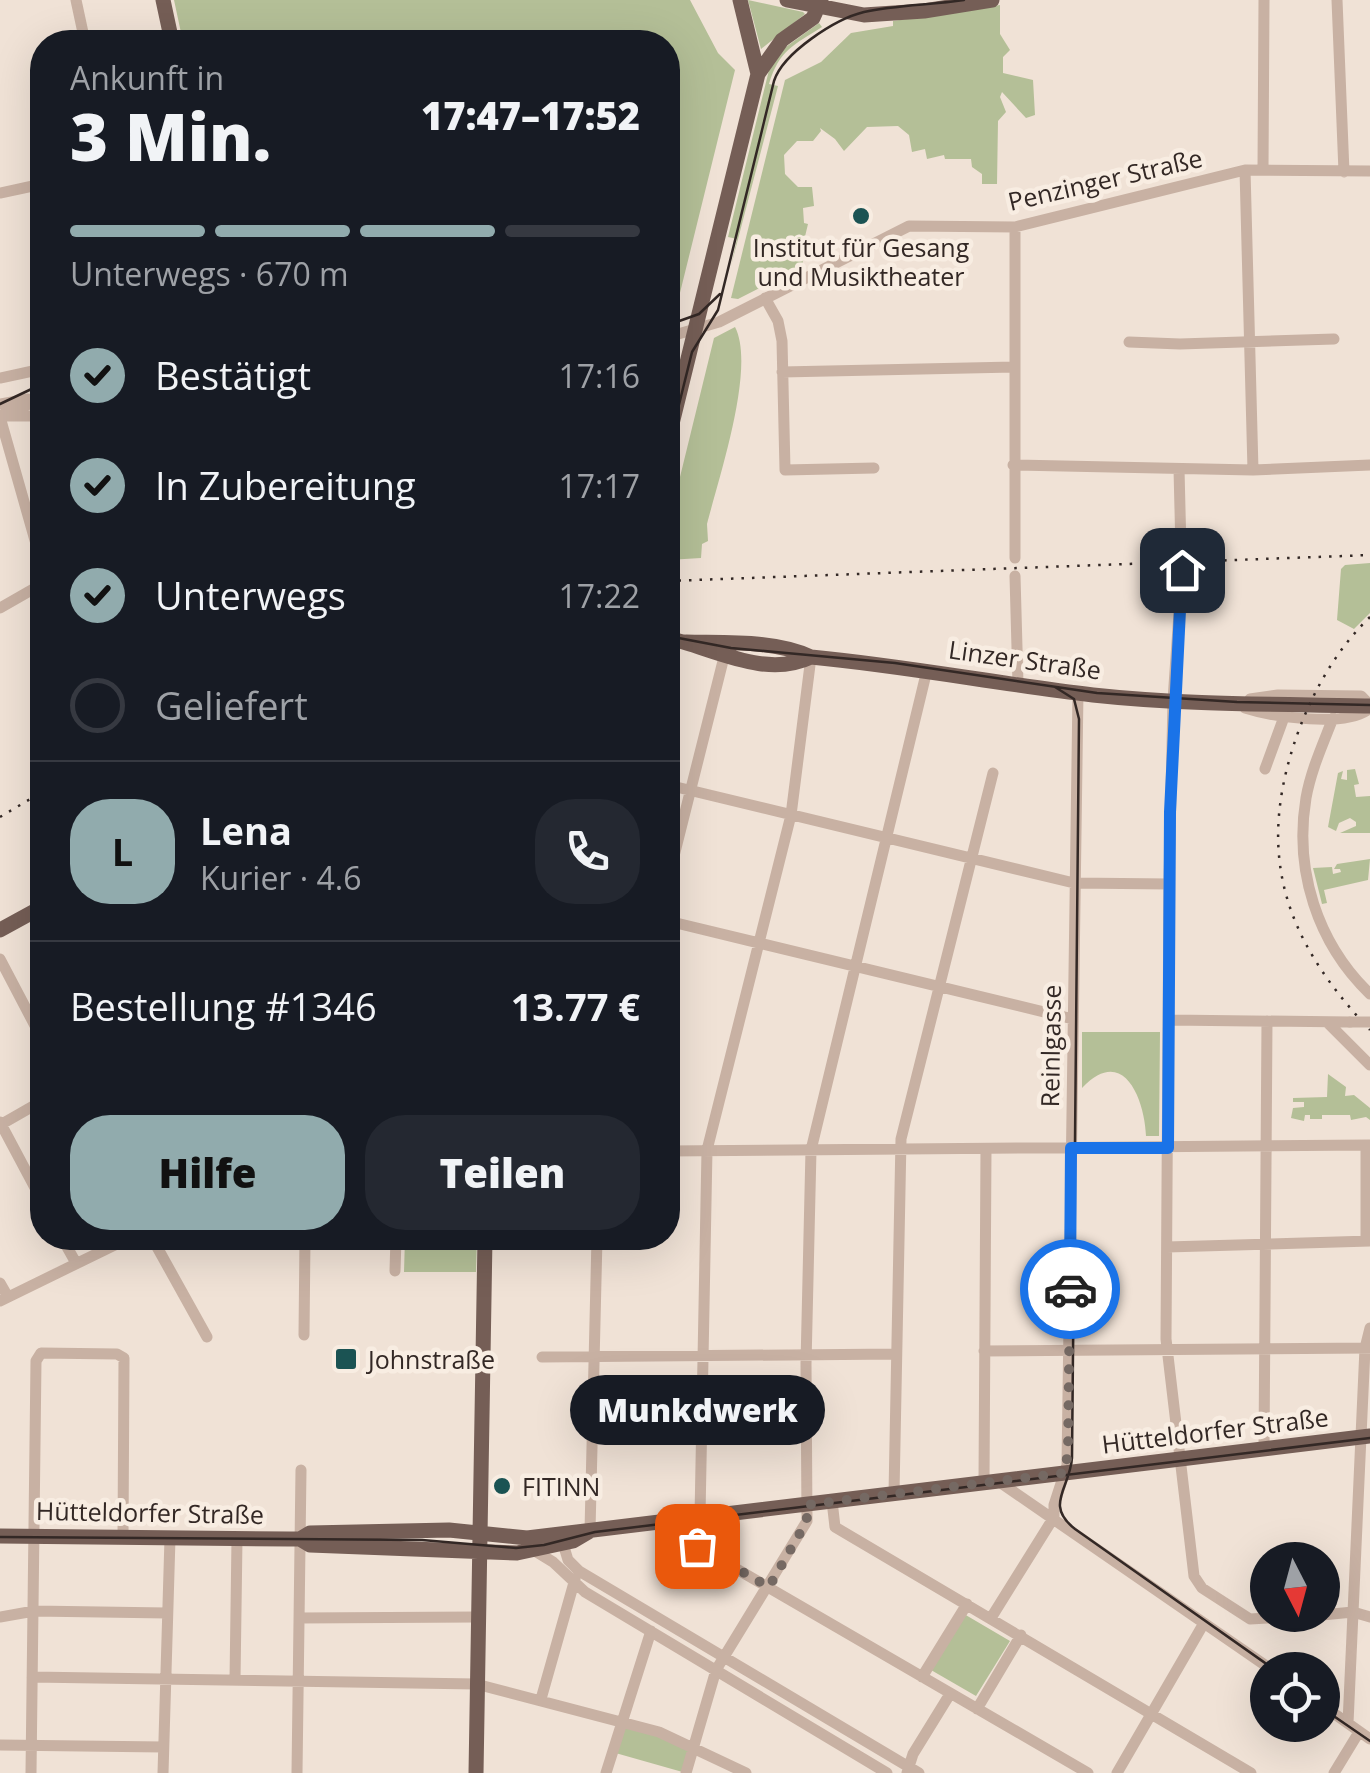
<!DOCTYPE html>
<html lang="de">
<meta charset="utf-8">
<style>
body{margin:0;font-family:"Open Sans",sans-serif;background:#242831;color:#f1f3f6;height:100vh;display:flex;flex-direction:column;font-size:38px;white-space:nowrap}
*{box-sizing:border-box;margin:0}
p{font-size:32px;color:#9ea1a6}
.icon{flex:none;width:55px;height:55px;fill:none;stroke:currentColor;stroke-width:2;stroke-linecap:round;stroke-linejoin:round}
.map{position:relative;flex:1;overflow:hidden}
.panel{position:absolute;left:30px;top:30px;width:650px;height:1220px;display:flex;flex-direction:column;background:#171b24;border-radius:40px;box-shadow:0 10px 40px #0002}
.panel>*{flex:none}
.needle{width:65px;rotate:174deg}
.tools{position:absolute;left:1250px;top:1542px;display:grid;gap:20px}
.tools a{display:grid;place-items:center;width:90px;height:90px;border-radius:50%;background:#171b24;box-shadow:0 10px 40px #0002;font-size:50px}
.pin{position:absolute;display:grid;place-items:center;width:85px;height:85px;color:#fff;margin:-42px;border-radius:20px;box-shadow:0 5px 15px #0006}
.courier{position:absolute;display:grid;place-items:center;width:100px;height:100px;margin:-50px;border:8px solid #1a73e8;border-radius:50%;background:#fff;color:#222;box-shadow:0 2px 12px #0007}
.bubble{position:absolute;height:70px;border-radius:35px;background:#171b24;box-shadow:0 10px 40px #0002;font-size:32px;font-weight:800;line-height:70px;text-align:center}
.head em{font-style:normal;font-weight:800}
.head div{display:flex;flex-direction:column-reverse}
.head{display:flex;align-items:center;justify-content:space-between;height:170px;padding:0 40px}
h1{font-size:65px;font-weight:800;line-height:75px}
.bar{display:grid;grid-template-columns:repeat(4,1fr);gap:15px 10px;align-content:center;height:120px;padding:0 40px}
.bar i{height:12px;border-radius:8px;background:#363941}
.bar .current{background:#91abad}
.bar p{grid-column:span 4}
.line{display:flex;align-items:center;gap:25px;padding:0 40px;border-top:2px solid #363941}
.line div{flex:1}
.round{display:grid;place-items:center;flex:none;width:105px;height:105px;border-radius:40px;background:#242831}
ol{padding:0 40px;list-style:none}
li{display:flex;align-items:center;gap:30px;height:110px}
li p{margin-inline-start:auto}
li .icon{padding:10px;border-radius:50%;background:#91abad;color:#111;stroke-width:4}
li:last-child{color:#9ea1a6}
li i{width:55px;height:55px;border:5px solid #363941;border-radius:50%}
.cta{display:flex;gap:20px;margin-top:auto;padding:20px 40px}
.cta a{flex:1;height:115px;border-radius:40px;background:#91abad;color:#111;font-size:40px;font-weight:800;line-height:115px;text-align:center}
.cta a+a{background:#242831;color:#f1f3f6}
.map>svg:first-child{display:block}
.green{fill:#b4bf97}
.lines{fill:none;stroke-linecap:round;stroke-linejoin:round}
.minor{stroke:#c8b1a3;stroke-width:11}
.major{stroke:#755e56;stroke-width:15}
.tram{stroke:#332825;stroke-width:2.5}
.rail{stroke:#332825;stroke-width:2.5;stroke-dasharray:2.5 8;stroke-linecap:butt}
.minor-bridge{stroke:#c8b1a3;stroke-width:11}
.done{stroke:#756963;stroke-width:10;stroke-dasharray:0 18}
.route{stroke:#1a73e8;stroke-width:12}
.poi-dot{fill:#1b5353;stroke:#f8ede2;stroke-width:4}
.labels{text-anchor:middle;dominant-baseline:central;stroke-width:9;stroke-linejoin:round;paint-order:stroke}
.street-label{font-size:25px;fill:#332825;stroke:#f8ede2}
.poi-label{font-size:25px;fill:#332825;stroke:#f8ede2;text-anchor:start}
</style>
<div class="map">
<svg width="1370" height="1773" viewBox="0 0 1370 1773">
<rect width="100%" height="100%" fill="#f0e2d6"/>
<path class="green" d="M174 0H690L718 53 735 70 676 309 670 312 672 317H668V42H183Z
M748 0 803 12 805 14 761 49Z
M1000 5V34L1010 50 1003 57V73L1033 80 1035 115 1026 118 1002 92 1000 97 1006 112 998 121 997 184H982V174L972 167 971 159H945L944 155 927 159 925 149 912 152 909 135 898 126 867 127 844 151 835 139 820 128 821 131 813 141H797L784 155 785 174 798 187H812L814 206 803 208 804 223 808 224 802 249 803 266 738 299 731 298 785 80 821 62 851 33 893 26V21Z
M819 23 822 27C794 45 779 50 769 84L778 86 731 266 737 239 728 237 769 70 783 49Z
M735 327C756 367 719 477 707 524L708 541 702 544 701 558 668 560V526L714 338Z
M1370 563V613L1354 629 1337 620 1341 569 1345 565Z
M1355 769 1359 784 1354 785 1356 797 1370 796V833H1340L1356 826V822L1350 818 1339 823 1336 831 1328 827 1338 773 1343 771 1341 779 1347 780V770Z
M1370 859 1368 880 1324 890 1327 903 1322 904 1313 868 1332 867 1333 874 1341 872 1340 869H1334L1337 864Z
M1082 1032H1160L1159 1136H1146C1145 1103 1125 1043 1082 1088Z
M1328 1074 1346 1087 1345 1096 1354 1095 1370 1108V1120L1366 1117 1351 1120 1350 1115H1322V1119H1310V1115H1305L1304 1121 1291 1118 1293 1108 1304 1107V1102H1293V1098L1327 1097Z
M405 1238H477L476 1272H404Z
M964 1614 1010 1641 976 1696 931 1670Z
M622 1720 695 1746 686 1773 612 1752Z"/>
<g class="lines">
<path class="minor" d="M76 0 85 42
M1337 0 1344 172
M1263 169 1264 0
M1245 170 1253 470
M0 193 42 184
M765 298 778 321 782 341 785 470 874 468
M668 337 719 322 909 226 1015 227 1245 170 1370 171
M1129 342 1180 344 1334 339
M782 372 1014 367
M0 378 42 369
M0 404 28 399
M0 416 42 399
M9 416H42
M0 417 42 565
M1013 465 1253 470 1370 465
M1179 469 1181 550
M1015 558V227
M1182 570 1173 700 1169 884 1166 1339 1194 1576 1202 1588 1250 1619 1318 1615
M1015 576 1018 684
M0 608 42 584
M1250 699 1278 695 1361 696 1370 705
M1245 708C1273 717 1348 728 1370 708
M1333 718C1323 744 1311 770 1306 798 1294 870 1317 943 1370 994
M1265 769 1284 717
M668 785 1074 883 1169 884
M668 880 724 657
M668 921 1073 1019
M0 959 42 1039
M1170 1020 1350 1022
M1327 1022 1370 1065
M0 1122 42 1201
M0 1125 42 1101
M668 1151 1370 1145
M62 1238 76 1263
M152 1238 207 1337
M1366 1241V1146
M1167 1247 1370 1241
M395 1271 396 1238
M0 1283 8 1297
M0 1301 129 1238
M304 1335 305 1238
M984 1351 1370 1348
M542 1357 896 1354
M1264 1449 1267 1021
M998 1481 1272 1670
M984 1482 986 1149
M894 1493 901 1139 993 773
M832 1501 835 1527 1251 1773
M700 1516 707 1150 791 815 811 657
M665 1521 672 1529 697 1546 1088 1773
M590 1531 597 1238
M561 1537 568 1560 579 1571 919 1773
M535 1551 553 1562 585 1592 887 1773
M1322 1615 1353 1612 1370 1617
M0 1617 34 1611 167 1613
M299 1618 477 1617
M991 1618 1054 1517V1505L1067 1465 1078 692
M32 1677 476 1684 659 1732 746 1773
M922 1677 967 1604
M235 1680 237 1539
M541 1699 575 1579
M1322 1705 1370 1739
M977 1709 1021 1635
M1348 1723 1365 1348 1370 1328
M0 1745 163 1747
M31 1773 36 1361 41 1353 117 1354 124 1358 123 1538
M163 1773 170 1538
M297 1773 301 1470
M606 1773 651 1631
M686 1773 716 1670 807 1521 806 1364 811 1150 927 670
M907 1773 913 1754 950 1694
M1117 1773 1204 1623
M1334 1773 1359 1732"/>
<path class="major" d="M163 0 172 42
M740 0 758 74
M787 0 864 15 924 11 992 0
M668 440 758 74 782 40 813 18 821 0
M668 638C713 648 765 679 811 657
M686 642C726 643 775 640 811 657 906 666 999 684 1093 695 1185 705 1278 704 1370 706
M0 930 42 907
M0 1536 289 1539H300L310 1533 449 1530 527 1538 1370 1436
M300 1539 310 1545 517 1553 573 1541 590 1531
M476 1773 485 1238"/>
<path class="tram" d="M668 325 699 314 720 294
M0 404 42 384
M668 449 692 352 718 310 774 81C783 53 835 19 864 12 896 5 931 5 964 0
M668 636 731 648 895 663 1097 693 1237 702 1370 705
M1055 687 1074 699 1079 719 1072 1458C1070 1488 1044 1505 1075 1529L1275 1670
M0 1537 422 1540 516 1548 544 1545 595 1532 1370 1438
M1322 1708 1370 1741"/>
<path class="rail" d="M668 581 1370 555
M1370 617C1338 648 1316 686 1300 727 1254 850 1282 937 1370 1030
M0 817 42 792"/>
<path class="minor-bridge" d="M1350 1022H1370"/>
</g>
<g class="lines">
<path class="done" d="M697 1546 769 1587 807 1521 806 1505 1065 1473 1068 1450 1070 1289"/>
<path class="route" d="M1070 1289 1071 1148H1168L1170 812 1182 570"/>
</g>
<g class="poi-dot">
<circle cx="861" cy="216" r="10"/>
<rect x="334" y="1347" width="24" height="24" rx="5"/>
<circle cx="502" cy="1486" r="10"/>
</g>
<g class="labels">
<g class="street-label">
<text transform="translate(1105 179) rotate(-13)">Penzinger Straße</text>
<text transform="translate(1025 659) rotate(8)">Linzer Straße</text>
<text transform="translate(1050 1046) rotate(-89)">Reinlgasse</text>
<text transform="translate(1215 1430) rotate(-7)">Hütteldorfer Straße</text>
<text transform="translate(150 1512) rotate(1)">Hütteldorfer Straße</text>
</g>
<g class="poi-label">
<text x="861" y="247" text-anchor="middle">Institut für Gesang<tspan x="861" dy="29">und Musiktheater</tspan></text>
<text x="368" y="1359">Johnstraße</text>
<text x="522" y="1486">FITINN</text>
</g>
</g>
</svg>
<div class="tools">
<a><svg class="needle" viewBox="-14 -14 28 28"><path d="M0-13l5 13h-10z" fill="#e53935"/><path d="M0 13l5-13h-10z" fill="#9ea1a6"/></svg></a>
<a><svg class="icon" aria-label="locate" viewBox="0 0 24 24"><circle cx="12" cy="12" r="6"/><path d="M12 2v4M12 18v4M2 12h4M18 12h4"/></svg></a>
</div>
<div class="pin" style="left:697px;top:1546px;background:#ea580c"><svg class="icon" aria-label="bag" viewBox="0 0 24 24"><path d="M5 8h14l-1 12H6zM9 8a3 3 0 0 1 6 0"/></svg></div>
<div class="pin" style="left:1182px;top:570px;background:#1f2937"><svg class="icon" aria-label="home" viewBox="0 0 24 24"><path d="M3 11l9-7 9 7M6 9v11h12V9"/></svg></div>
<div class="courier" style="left:1070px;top:1289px"><svg class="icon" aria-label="car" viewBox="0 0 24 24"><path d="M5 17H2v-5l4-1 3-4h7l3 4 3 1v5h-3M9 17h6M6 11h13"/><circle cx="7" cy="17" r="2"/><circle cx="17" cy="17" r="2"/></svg></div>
<div class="bubble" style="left:570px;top:1375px;width:255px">Munkdwerk</div>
<section class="panel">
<div class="head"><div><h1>3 Min.</h1><p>Ankunft in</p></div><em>17:47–17:52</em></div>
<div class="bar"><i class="current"></i><i class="current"></i><i class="current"></i><i></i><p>Unterwegs · 670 m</p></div>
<ol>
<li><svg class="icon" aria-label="check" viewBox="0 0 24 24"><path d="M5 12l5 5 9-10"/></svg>Bestätigt<p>17:16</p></li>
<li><svg class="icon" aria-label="check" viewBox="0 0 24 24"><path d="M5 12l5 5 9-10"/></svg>In Zubereitung<p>17:17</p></li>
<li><svg class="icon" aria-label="check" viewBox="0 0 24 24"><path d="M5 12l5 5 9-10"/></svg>Unterwegs<p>17:22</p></li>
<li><i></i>Geliefert</li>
</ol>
<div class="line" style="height:180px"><b class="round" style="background:#91abad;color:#111">L</b><div><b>Lena</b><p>Kurier · 4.6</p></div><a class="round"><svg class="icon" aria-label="phone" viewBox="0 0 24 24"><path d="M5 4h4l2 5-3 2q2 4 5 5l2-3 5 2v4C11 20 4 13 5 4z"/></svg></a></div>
<div class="line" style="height:130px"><div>Bestellung #1346</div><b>13.77 €</b></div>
<div class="cta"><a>Hilfe</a><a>Teilen</a></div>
</section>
</div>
